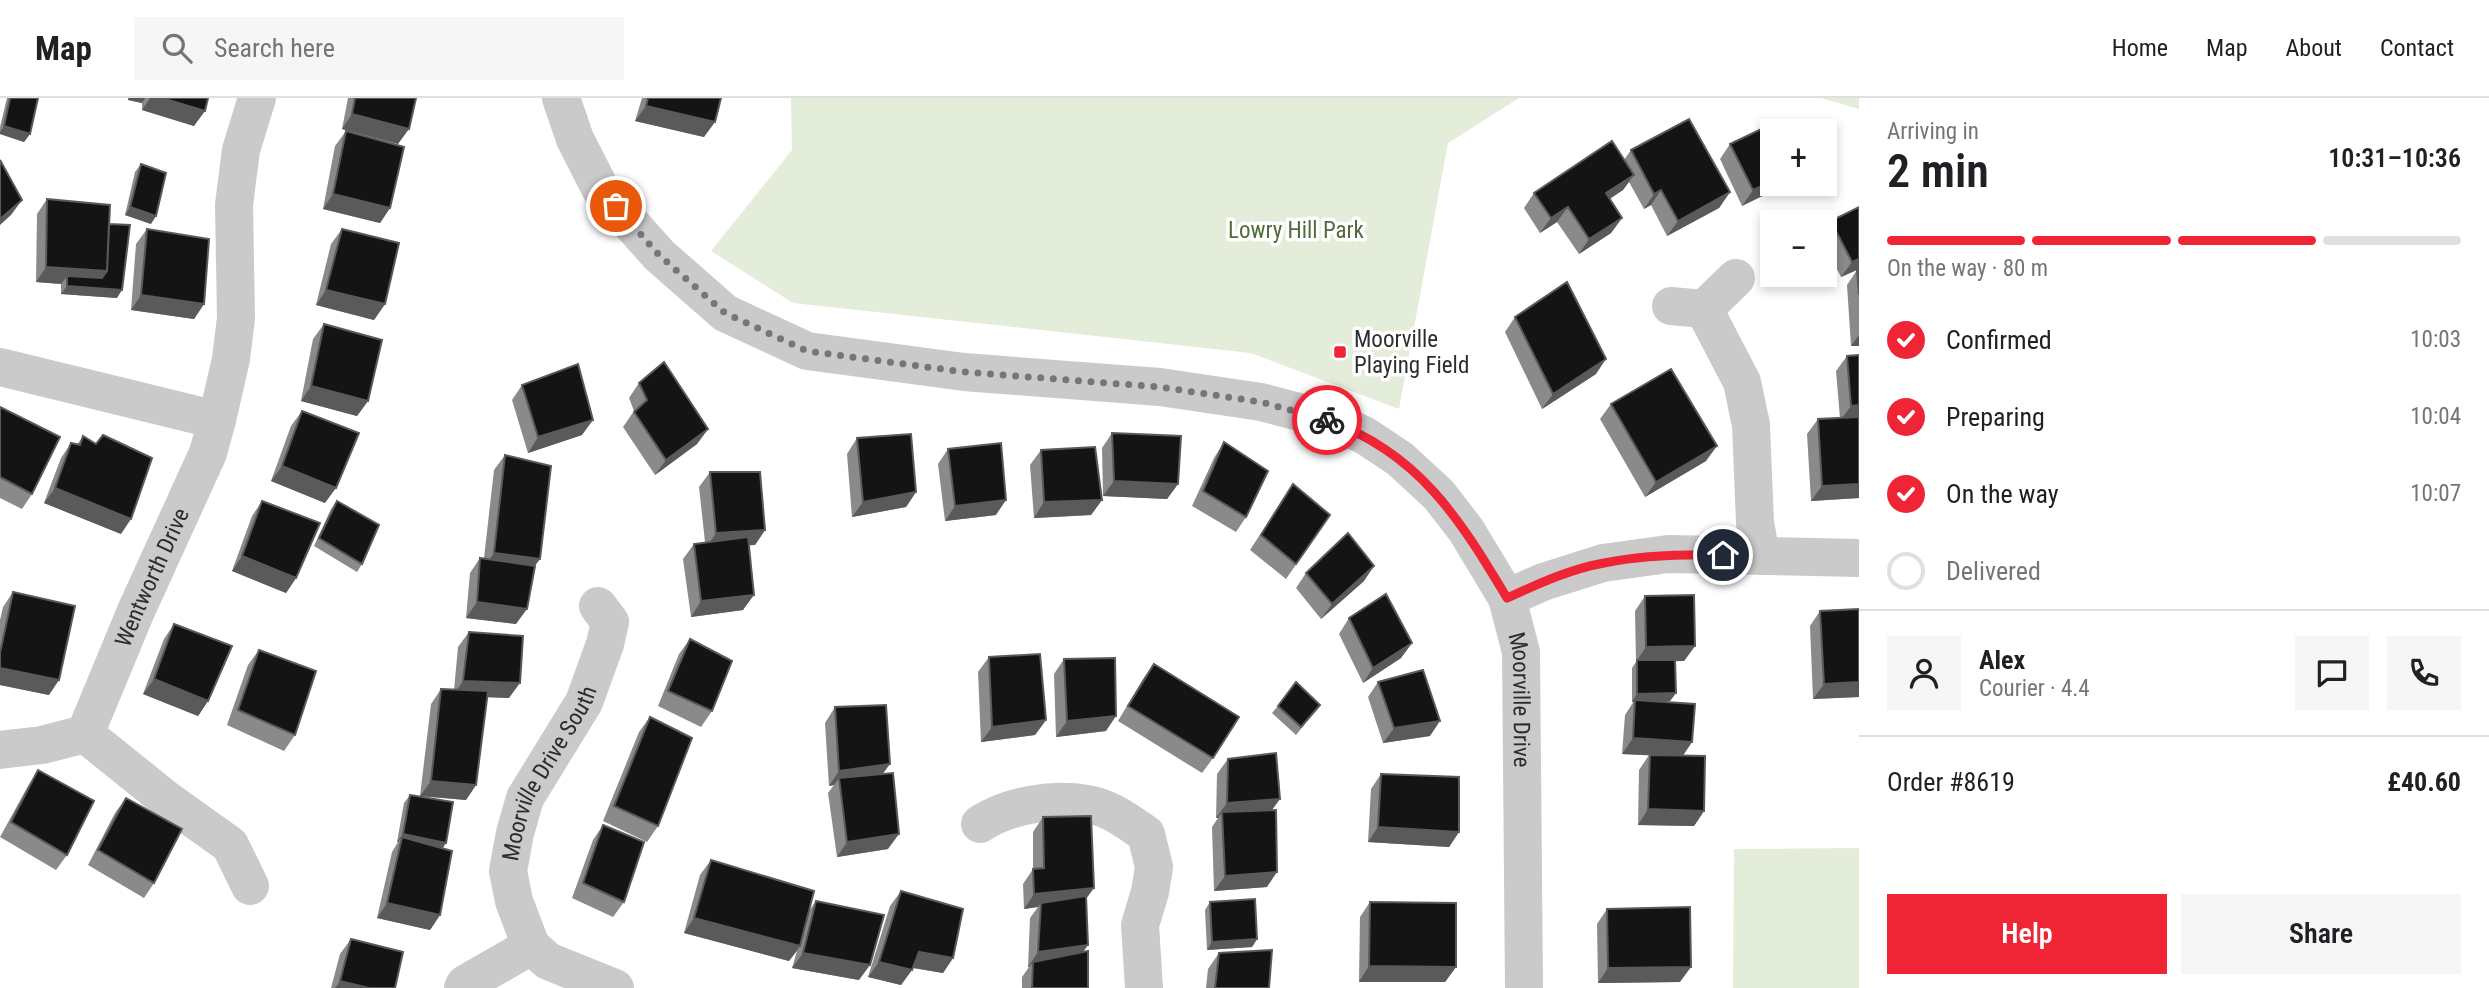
<!DOCTYPE html>
<meta charset="utf-8">
<style>
body{margin:0;font-family:"Roboto Condensed",sans-serif;background:#f6f6f6;color:#202124;height:100vh;display:flex;flex-direction:column;font-size:26px;white-space:nowrap}
*{box-sizing:border-box;margin:0}
p{font-size:23px;color:#757577}
.icon{flex:none;width:38px;height:38px;fill:none;stroke:currentColor;stroke-width:2;stroke-linecap:round;stroke-linejoin:round}
.map{position:relative;flex:1;overflow:hidden}
.panel{display:flex;flex-direction:column;background:#fff;width:630px}
.panel>*{flex:none}
.buttons{position:absolute;left:1760px;top:21px;display:grid;gap:14px}
.buttons a{display:grid;place-items:center;width:77px;height:77px;border-radius:0px;background:#fff;box-shadow:0 4px 10px #0003;font-size:35px}
.pin{position:absolute;display:grid;place-items:center;width:60px;height:60px;color:#fff;margin:-30px;border:4px solid #fff;border-radius:50%;box-shadow:0 2px 7px #0007}
.courier{position:absolute;display:grid;place-items:center;width:70px;height:70px;margin:-35px;border:5px solid #ef2536;border-radius:50%;background:#fff;color:#222;box-shadow:0 2px 9px #0007}
.headline em{font-style:normal;font-weight:600}
.headline div{display:flex;flex-direction:column-reverse}
.headline{display:flex;align-items:center;justify-content:space-between;height:119px;padding:0 28px}
h1{font-size:46px;font-weight:600;line-height:52px}
.bar{display:grid;grid-template-columns:repeat(4,1fr);gap:10px 7px;align-content:center;height:84px;padding:0 28px}
.bar i{height:9px;border-radius:5px;background:#e0e0e0}
.bar .selected{background:#ef2536}
.bar p{grid-column:span 4}
.line{display:flex;align-items:center;gap:18px;padding:0 28px;border-top:2px solid #e0e0e0}
.line div{flex:1}
.round{display:grid;place-items:center;flex:none;width:74px;height:74px;border-radius:0px;background:#f6f6f6}
ol{padding:0 28px;list-style:none}
li{display:flex;align-items:center;gap:21px;height:77px}
li p{margin-inline-start:auto}
li .icon{padding:7px;border-radius:50%;background:#ef2536;color:#fff;stroke-width:4}
li:last-child{color:#757577}
li i{width:38px;height:38px;border:4px solid #e0e0e0;border-radius:50%}
.button{display:flex;gap:14px;margin-top:auto;padding:14px 28px}
.button a{flex:1;height:80px;border-radius:0px;background:#ef2536;color:#fff;font-size:28px;font-weight:600;line-height:80px;text-align:center}
.button a+a{background:#f6f6f6;color:#202124}
header{display:flex;align-items:center;gap:42px;box-sizing:border-box;height:98px;padding:0 35px;background:#fff;border-bottom:2px solid #e0e0e0}
header strong{font-size:33px}
nav{display:flex;gap:38px;margin-inline-start:auto;font-size:24px}
.search{width:490px;height:63px;background:#f6f6f6;display:flex;align-items:center;gap:18px;box-sizing:border-box;padding:0 24px;border-radius:0px;color:#757577;font-size:26px}
main{display:flex;flex:1;min-height:0}
.map>svg:first-child{display:block}
.green{fill:#e4ecda}
.lines{fill:none;stroke-linecap:round;stroke-linejoin:round}
.minor{stroke:#cacaca;stroke-width:38}
.wall{fill:#8a8a8a}
.shaded-wall{fill:#5a5a5a}
.building{fill:#141414;stroke:#5a5a5a;stroke-width:2}
.done{stroke:#767676;stroke-width:7;stroke-dasharray:0 12.6}
.route{stroke:#ef2536;stroke-width:9}
.poi-dot{fill:#ef2536;stroke:#fff;stroke-width:2.5}
.labels{text-anchor:middle;dominant-baseline:central;stroke-width:7;stroke-linejoin:round;paint-order:stroke}
.park-label{font-size:23px;fill:#516b39;stroke:#fff}
.poi-label{font-size:23px;fill:#2d2d2d;stroke:#fff;text-anchor:start}
.street-label{font-size:23px;fill:#2d2d2d;stroke:#fff}
</style>
<header>
<strong>Map</strong>
<div class="search"><svg class="icon" aria-label="search" viewBox="0 0 24 24"><circle cx="10" cy="10" r="6"/><path d="M15 15l6 6"/></svg>Search here</div>
<nav><a>Home</a><a>Map</a><a>About</a><a>Contact</a></nav>
</header>
<main>
<div class="map">
<svg width="1859" height="890" viewBox="0 0 1859 890">
<rect width="100%" height="100%" fill="#fff"/>
<path class="green" d="M791 0H1519L1448 45 1399 311 1251 255 793 205 711 153 792 52Z
M1821 0H1859V11Z
M1859 750V890H1733L1734 751Z"/>
<g class="lines">
<g class="minor">
<path id="s1" d="M561 0 575 41 601 92 659 157 725 215 807 253 964 274 1160 289 1261 304 1329 322 1364 337 1400 361 1439 397 1466 432 1507 500 1521 554 1524 890"/>
<path d="M1736 180 1704 211 1742 284 1751 327 1755 425 1761 458"/>
<path d="M1671 208 1704 211"/>
<path d="M0 269 217 322"/>
<path d="M1507 500 1543 484 1603 465 1668 456 1859 460"/>
<path d="M85 636 167 702 230 747 250 788"/>
<path id="s2" d="M0 652 42 647 85 636 136 513 208 355 217 322 231 261 236 220 234 107 241 52 257 0"/>
<path d="M980 726C1009 707 1053 700 1087 706 1109 709 1128 724 1146 736L1154 769 1150 794 1140 827 1144 890"/>
<path id="s3" d="M531 848 514 803 508 773 515 735 525 700 584 604 605 546 610 524 598 508"/>
<path d="M463 890 465 886 531 848 548 863 615 890"/>
</g>
</g>
<path class="wall" d="M7 0H38L30 36 24 44 0 36V29Z
M128 0H208L194 28 142 12V5L128 2Z
M348 0H416L398 46 342 31Z
M642 0H721L704 39 635 23Z
M346 33 390 110 380 125 323 111 335 48Z
M1730 46 1773 86 1742 108 1720 61Z
M1631 52 1730 94 1719 110 1667 138 1651 107 1644 111 1629 84 1623 92 1610 101 1622 120 1611 135 1579 156 1557 124 1540 135 1524 110 1534 95 1624 62Z
M141 66 151 126 125 117 135 74Z
M47 101 109 126 117 200 61 196V186L36 184 37 116Z
M1859 109V171L1841 179 1825 148V130L1831 123Z
M147 131 204 206 194 221 131 212 136 146Z
M342 131 385 206 374 222 316 207 331 146Z
M1857 172H1859V248H1851L1847 187Z
M1515 219 1596 276 1542 311 1505 234Z
M324 226 368 303 357 318 301 303 313 241Z
M1859 257V400L1811 403 1807 336 1818 321 1840 320 1836 273 1847 258Z
M639 285 708 331 697 346 655 377 623 329 634 313 629 300Z
M522 287 582 337 528 355 512 302Z
M1611 306 1706 363 1645 399 1600 321Z
M0 309 32 396 22 411 0 400Z
M302 313 325 405 271 383 291 328Z
M1112 335 1178 386 1167 401 1103 398 1102 350Z
M83 338 121 436 44 405 61 360 71 345 77 347Z
M857 340 916 394 906 409 852 419 847 356Z
M1224 344 1246 419 1236 434 1192 408 1214 360Z
M948 351 996 417 945 423 938 366Z
M1041 352 1102 402 1091 417 1034 420 1030 367Z
M505 357 535 468 516 526 466 520 470 475 480 460H484L494 372Z
M710 374 765 432 755 447H749L743 512 691 519 683 461 694 446 705 444 699 389Z
M1293 386 1330 417 1286 481 1250 452Z
M262 403 296 480 286 495 232 473 252 418Z
M337 403 362 466 357 474 314 448 331 411Z
M1306 475 1364 483 1321 521 1296 490Z
M13 494 49 597 0 587V522L3 509Z
M1645 498 1695 548 1684 563H1675L1676 595 1670 603H1657L1692 644 1683 657 1704 713 1694 728 1638 727 1639 672 1649 657 1622 656 1625 617 1634 603 1632 604V570L1636 564 1635 513Z
M1859 511V599L1813 601 1810 528 1820 513Z
M1349 520 1412 545 1401 560 1363 585 1339 536Z
M174 526 208 603 198 618 143 596 164 541Z
M469 534 509 600 487 599 476 687 466 702 420 698 431 606 441 591 454 592 458 549Z
M690 541 712 613 701 629 658 608 679 556Z
M259 552 295 637 284 653 227 627 248 567Z
M989 559 1046 622 1035 637 981 644 978 574Z
M1064 561 1106 633 1056 639 1054 576Z
M1154 566 1213 660 1202 675 1118 623 1143 581Z
M1378 584 1430 638 1383 645 1368 599Z
M1320 607 1296 637 1272 615 1278 608Z
M835 609 882 676 888 751 837 759 828 695 834 687 829 688 825 625Z
M650 619 658 728 647 744 603 723 639 634Z
M1228 661 1272 712 1267 789 1214 793 1212 729 1218 720H1216L1217 676Z
M38 672 67 757 56 772 0 739 28 688Z
M1381 676 1459 734 1449 749 1368 744 1371 691Z
M410 697 443 750 440 817 430 832 377 820 392 754 398 744H397L404 705Z
M126 700 154 785 144 800 88 767 115 715Z
M1043 719 1086 801 1088 847 1083 854 1088 890H1022V879L1029 869H1028L1030 820 1038 809 1024 811 1023 786 1033 771V734Z
M603 727 624 804 613 819 572 800 593 742Z
M711 762 809 813 816 803 859 882 792 870 797 853 789 863 684 835 700 777Z
M901 793 953 860 943 875 913 870 901 887 868 879 890 808Z
M1210 804 1257 841 1252 849 1207 852 1205 812Z
M1370 804 1456 869 1445 884H1359L1360 819Z
M1607 811 1680 884 1598 885 1597 826Z
M351 841 395 890H331L340 856Z
M1219 855 1269 890H1206L1208 871Z"/>
<path class="shaded-wall" d="M129 0H145L142 5 128 2Z
M150 0H162L205 13 194 28 142 12Z
M646 8 715 24 704 39 635 23Z
M352 16 409 31 398 46 342 31Z
M4 28 30 36 24 44 0 36V34Z
M1634 77 1623 92 1595 110 1606 95Z
M1773 83V86H1787L1742 108 1753 92Z
M1661 92 1651 107 1644 111 1654 96Z
M1730 94 1719 110 1667 138 1678 123Z
M333 96 390 110 380 125 323 111Z
M22 102 11 117 0 127V121Z
M130 109 156 118 151 126 125 117Z
M1568 109 1557 124 1540 135 1551 120Z
M1622 120 1611 135 1579 156 1589 141Z
M1859 161V171L1841 179 1852 164Z
M46 169 107 173 97 188 67 178 61 186 36 184Z
M67 188 122 192 117 200 61 196Z
M326 192 385 206 374 222 316 207Z
M141 197 204 206 194 221 131 212Z
M1859 237V248H1851Z
M1606 261 1596 276 1542 311 1553 296Z
M311 288 368 303 357 318 301 303Z
M1859 307V321L1840 323 1851 308Z
M593 322 582 337 528 355 538 339Z
M708 331 697 346 655 377 666 362Z
M1717 348 1706 363 1645 399 1656 384Z
M282 368 336 390 325 405 271 383Z
M1114 383 1178 386 1167 401 1103 398Z
M1859 386V400L1811 403 1822 388Z
M55 390 131 421 121 436 44 405Z
M916 394 906 409 852 419 863 404Z
M1006 402 996 417 945 423 955 408Z
M1102 402 1091 417 1034 420 1044 404Z
M765 432 755 447 706 450 716 435Z
M494 455 540 461 529 476 483 470Z
M242 458 296 480 286 495 232 473Z
M1374 468 1364 483 1321 521 1332 506Z
M754 497 743 512 691 519 701 503Z
M477 504 527 511 516 526 466 520Z
M1412 545 1401 560 1363 585 1373 570Z
M1695 548 1684 563 1636 564 1646 549Z
M0 570 59 582 49 597 0 587Z
M154 581 208 603 198 618 143 596Z
M463 583 520 585 509 600 453 598Z
M1859 584V599L1813 601 1824 586Z
M1676 595 1670 603 1632 604 1637 596Z
M1116 618 1106 633 1056 639 1067 623Z
M1046 622 1035 637 981 644 992 629Z
M1440 623 1430 638 1383 645 1394 630Z
M1633 640 1692 644 1682 659 1622 656Z
M890 666 879 681 839 680 834 687 829 688 839 673Z
M431 683 476 687 466 702 420 698Z
M1280 701 1269 716 1222 714 1218 720H1216L1227 705Z
M1648 711 1704 713 1694 728 1638 727Z
M1378 729 1459 734 1449 749 1368 744Z
M403 736 446 745 441 753 402 739 398 744H397Z
M899 736 888 751 837 759 847 744Z
M1277 774 1267 789 1214 793 1225 778Z
M1094 790 1083 805H1041L1038 809 1024 811 1034 796Z
M387 805 440 817 430 832 377 820Z
M694 820 800 848 789 863 684 835Z
M1257 841 1252 849 1207 852 1212 844Z
M1088 847 1077 862 1033 864 1029 869H1028L1038 854Z
M919 854 953 860 943 875 908 869Z
M803 855 870 867 859 882 792 870Z
M879 864 912 872 901 887 868 879Z
M1369 868 1456 869 1445 884H1359Z
M1691 869 1680 884 1598 885 1608 870Z
M340 883 369 890H335Z"/>
<path class="building" d="M10 0H38L30 36 4 28Z
M162 0H208L205 13Z
M355 0H416L409 31 352 16Z
M648 0H721L715 24 646 8Z
M1689 21 1730 94 1678 123 1661 92 1654 96 1631 52Z
M1776 24 1781 33H1773V83L1753 92 1730 46Z
M346 33 404 49 390 110 333 96Z
M1612 43 1634 77 1606 95 1622 120 1589 141 1568 109 1551 120 1534 95Z
M0 62 22 102 0 121Z
M141 66 166 75 156 118 130 109Z
M47 101 110 107 107 173 46 169Z
M1859 109V161L1852 164 1831 123Z
M109 126 130 127 122 192 67 188V178L102 180 107 173Z
M147 131 209 141 204 206 141 197Z
M342 131 399 145 385 206 326 192Z
M1857 172H1859V197Z
M1567 184 1606 261 1553 296 1515 219Z
M324 226 382 242 368 303 311 288Z
M1859 257V307L1851 308 1847 258Z
M664 264 708 331 666 362 634 314 647 302 639 285Z
M578 266 593 322 538 339 522 287Z
M1671 271 1717 348 1656 384 1611 306Z
M0 309 60 339 32 396 0 379Z
M302 313 359 335 336 390 282 368Z
M1859 319V386L1822 388 1818 321Z
M1112 335 1181 338 1178 386 1114 383Z
M911 336 916 394 863 404 857 340Z
M103 337 152 360 131 421 55 390 71 345 80 347 83 338 96 346Z
M1224 344 1268 373 1246 419 1203 393Z
M1001 345 1006 402 955 408 948 351Z
M1095 349 1102 402 1044 404 1041 352Z
M505 357 551 368 540 461 494 455Z
M710 374H760L765 432 716 435Z
M1293 386 1330 417 1296 466 1261 437Z
M262 403 320 425 296 480 242 458Z
M337 403 379 427 362 466 319 440Z
M1348 435 1374 468 1332 506 1306 475Z
M748 439 754 497 701 503 694 446Z
M480 460 535 468 527 511 477 504Z
M13 494 75 508 59 582 0 570V555Z
M1386 496 1412 545 1373 570 1349 520Z
M1694 497 1695 548 1646 549 1645 498Z
M1859 511V584L1824 586 1820 513Z
M174 526 232 548 208 603 154 581Z
M469 534 523 538 520 585 463 583Z
M690 541 732 563 712 613 668 593Z
M259 552 316 573 295 637 238 612Z
M1040 556 1046 622 992 629 989 559Z
M1115 560 1116 618 1067 623 1064 561Z
M1637 562H1675L1676 595 1637 596Z
M1154 566 1239 619 1213 660 1128 608Z
M1423 572 1440 623 1394 630 1378 584Z
M1296 584 1320 607 1301 629 1278 608Z
M441 591 488 593 476 687 431 683Z
M1635 602 1695 606 1692 644 1633 640Z
M886 607 890 666 839 673 835 609Z
M650 619 692 640 658 728 614 708Z
M1276 655 1280 701 1227 705 1228 661Z
M1650 657 1705 658 1704 713 1648 711Z
M38 672 94 703 67 757 11 724Z
M893 675 899 736 847 744 839 680Z
M1381 676 1459 679V734L1378 729Z
M410 697 453 704 446 745 403 736Z
M126 700 182 731 154 785 98 752Z
M1276 712 1277 774 1225 778 1222 714Z
M1091 718 1094 790 1034 796 1033 771 1044 770 1043 719Z
M603 727 644 744 624 804 583 785Z
M402 739 452 753 440 817 387 805Z
M711 762 814 793 800 848 694 820Z
M901 793 963 811 953 860 919 854 912 872 879 864Z
M1086 798 1088 847 1038 854 1041 805Z
M1255 801 1257 841 1212 844 1210 804Z
M816 803 884 817 870 867 803 855Z
M1370 804 1456 805V869L1369 868Z
M1690 809 1691 869 1608 870 1607 811Z
M351 841 403 854 395 890H369L340 883Z
M1272 852 1269 890H1215L1219 855Z
M1088 853V890H1032L1033 864Z"/>
<g class="lines">
<path class="done" d="M616 108 659 157 725 215 807 253 964 274 1160 289 1261 304 1327 322"/>
<path class="route" d="M1327 322C1419 355 1459 420 1507 500 1538 486 1570 471 1604 465 1643 457 1683 456 1723 457"/>
</g>
<rect class="poi-dot" x="1333" y="247" width="14" height="14" rx="3.5"/>
<g class="labels">
<g class="park-label">
<text x="1296" y="132">Lowry Hill Park</text>
</g>
<g class="poi-label">
<text x="1354" y="241">Moorville<tspan x="1354" dy="26">Playing Field</tspan></text>
</g>
<g class="street-label">
<text stroke="none"><textPath href="#s2" startOffset="257">Wentworth Drive</textPath></text>
<text stroke="none"><textPath href="#s1" startOffset="1255">Moorville Drive</textPath></text>
<text stroke="none"><textPath href="#s3" startOffset="186">Moorville Drive South</textPath></text>
</g>
</g>
</svg>
<div class="buttons">
<a>+</a>
<a>−</a>
</div>
<div class="pin" style="left:616px;top:108px;background:#ea580c"><svg class="icon" aria-label="bag" viewBox="0 0 24 24"><path d="M5 8h14l-1 12H6zM9 8a3 3 0 0 1 6 0"/></svg></div>
<div class="pin" style="left:1723px;top:457px;background:#1f2937"><svg class="icon" aria-label="home" viewBox="0 0 24 24"><path d="M3 11l9-7 9 7M6 9v11h12V9"/></svg></div>
<div class="courier" style="left:1327px;top:322px"><svg class="icon" aria-label="bike" viewBox="0 0 24 24"><circle cx="6" cy="16" r="4"/><circle cx="18" cy="16" r="4"/><path d="M6 16l4-8h5l3 8M10 8l3 8H6M13 5h3"/></svg></div>
</div>
<section class="panel">
<div class="headline"><div><h1>2 min</h1><p>Arriving in</p></div><em>10:31–10:36</em></div>
<div class="bar"><i class="selected"></i><i class="selected"></i><i class="selected"></i><i></i><p>On the way · 80 m</p></div>
<ol>
<li><svg class="icon" aria-label="check" viewBox="0 0 24 24"><path d="M5 12l5 5 9-10"/></svg>Confirmed<p>10:03</p></li>
<li><svg class="icon" aria-label="check" viewBox="0 0 24 24"><path d="M5 12l5 5 9-10"/></svg>Preparing<p>10:04</p></li>
<li><svg class="icon" aria-label="check" viewBox="0 0 24 24"><path d="M5 12l5 5 9-10"/></svg>On the way<p>10:07</p></li>
<li><i></i>Delivered</li>
</ol>
<div class="line" style="height:126px"><a class="round"><svg class="icon" aria-label="person" viewBox="0 0 24 24"><circle cx="12" cy="8" r="4"/><path d="M4 21q1-7 8-7t8 7"/></svg></a><div><b>Alex</b><p>Courier · 4.4</p></div><a class="round"><svg class="icon" aria-label="chat" viewBox="0 0 24 24"><path d="M4 5h16v11H9l-5 4z"/></svg></a><a class="round"><svg class="icon" aria-label="phone" viewBox="0 0 24 24"><path d="M5 4h4l2 5-3 2q2 4 5 5l2-3 5 2v4C11 20 4 13 5 4z"/></svg></a></div>
<div class="line" style="height:91px"><div>Order #8619</div><b>£40.60</b></div>
<div class="button"><a>Help</a><a>Share</a></div>
</section>
</main>
